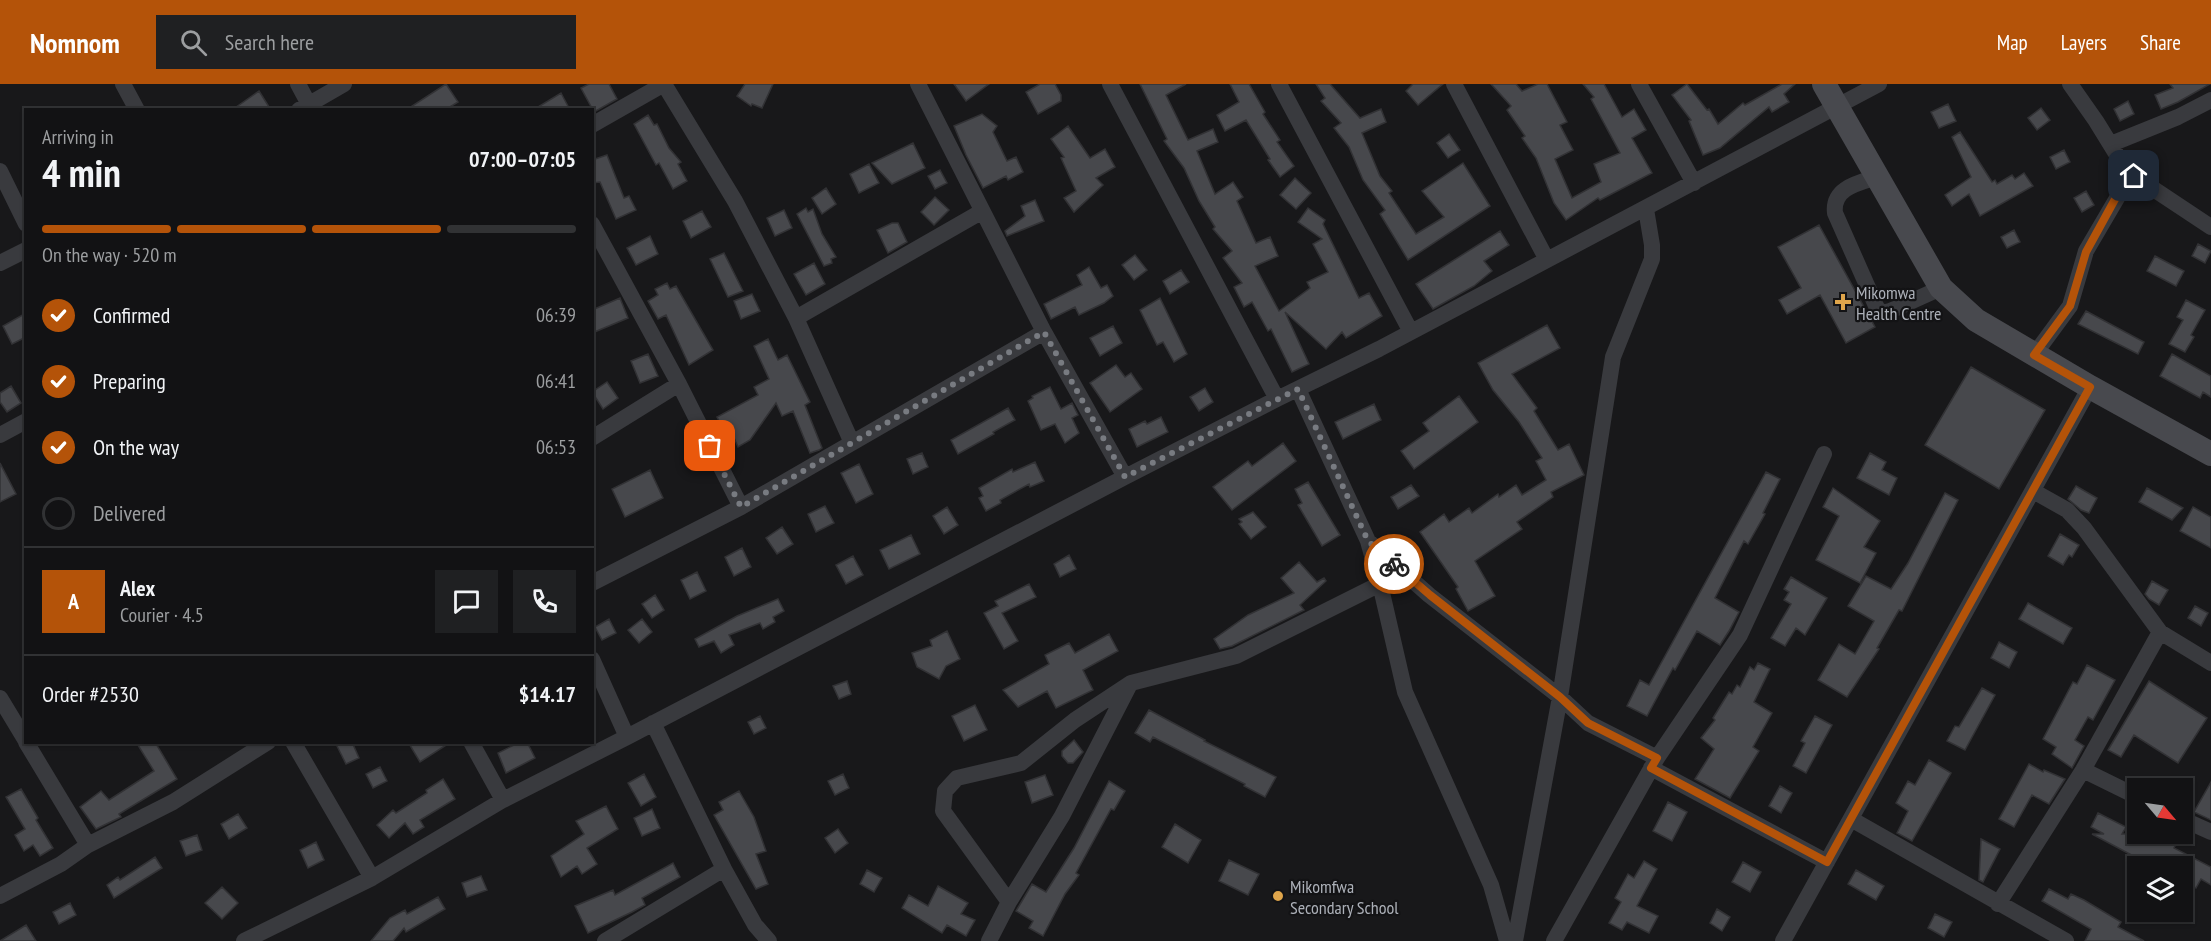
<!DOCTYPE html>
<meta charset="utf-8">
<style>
body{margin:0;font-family:"PT Sans Narrow",sans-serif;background:#1f2022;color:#f1f3f6;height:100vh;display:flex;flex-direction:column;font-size:22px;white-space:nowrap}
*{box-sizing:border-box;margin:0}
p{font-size:20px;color:#9c9ea0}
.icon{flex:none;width:33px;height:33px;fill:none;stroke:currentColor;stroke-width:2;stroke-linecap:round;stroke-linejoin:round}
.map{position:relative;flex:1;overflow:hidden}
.panel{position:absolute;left:24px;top:24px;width:570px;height:636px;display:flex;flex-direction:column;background:#121214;border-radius:0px;box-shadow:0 2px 4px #0004,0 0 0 2px #313234}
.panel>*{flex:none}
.needle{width:39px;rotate:119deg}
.fabs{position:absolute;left:2127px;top:694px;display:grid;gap:12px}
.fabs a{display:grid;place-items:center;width:66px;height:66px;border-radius:0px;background:#121214;box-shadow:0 2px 4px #0004,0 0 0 2px #313234;font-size:30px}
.pin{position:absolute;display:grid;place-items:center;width:51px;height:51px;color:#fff;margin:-26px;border-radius:12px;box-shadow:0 3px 9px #0006}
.courier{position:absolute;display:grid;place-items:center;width:60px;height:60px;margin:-30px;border:4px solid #b45309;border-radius:50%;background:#fff;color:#222;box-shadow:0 2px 8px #0007}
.head em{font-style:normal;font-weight:800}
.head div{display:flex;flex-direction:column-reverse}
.head{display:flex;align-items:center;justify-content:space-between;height:102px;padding:0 18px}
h1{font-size:39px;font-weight:800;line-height:45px}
.bar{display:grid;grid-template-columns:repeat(4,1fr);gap:9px 6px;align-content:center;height:72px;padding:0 18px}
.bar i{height:8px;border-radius:4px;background:#313234}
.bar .on{background:#b45309}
.bar p{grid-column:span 4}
.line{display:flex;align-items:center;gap:15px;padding:0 18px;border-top:2px solid #313234}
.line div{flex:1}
.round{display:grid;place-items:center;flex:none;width:63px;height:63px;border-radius:0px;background:#1f2022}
ol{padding:0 18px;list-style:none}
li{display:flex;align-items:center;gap:18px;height:66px}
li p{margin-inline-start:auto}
li .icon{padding:6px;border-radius:50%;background:#b45309;color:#fff;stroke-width:4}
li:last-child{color:#9c9ea0}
li i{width:33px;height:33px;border:3px solid #313234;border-radius:50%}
header{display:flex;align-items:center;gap:36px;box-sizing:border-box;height:84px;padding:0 30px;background:#b45309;color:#fff}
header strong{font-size:28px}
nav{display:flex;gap:33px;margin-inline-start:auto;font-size:21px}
.search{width:420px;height:54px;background:#1f2022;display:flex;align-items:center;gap:15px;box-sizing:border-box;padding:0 21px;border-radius:0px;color:#9c9ea0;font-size:22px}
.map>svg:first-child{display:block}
.building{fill:#47484c;stroke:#323235;stroke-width:1.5}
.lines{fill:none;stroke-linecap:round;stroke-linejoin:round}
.minor{stroke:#393a3e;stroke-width:16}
.secondary{stroke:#48494e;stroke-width:24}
.done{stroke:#787b81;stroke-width:6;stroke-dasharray:0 10.8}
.route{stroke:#b45309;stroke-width:8}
.poi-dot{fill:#dfa54b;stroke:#131315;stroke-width:2}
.labels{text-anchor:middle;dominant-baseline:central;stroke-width:4.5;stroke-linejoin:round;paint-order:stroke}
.poi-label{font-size:18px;fill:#acb0b8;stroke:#131315;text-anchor:start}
</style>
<header>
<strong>Nomnom</strong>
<div class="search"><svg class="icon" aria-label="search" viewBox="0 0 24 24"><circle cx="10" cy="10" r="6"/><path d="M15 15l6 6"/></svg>Search here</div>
<nav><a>Map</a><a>Layers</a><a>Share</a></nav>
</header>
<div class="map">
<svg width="2211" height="857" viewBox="0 0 2211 857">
<rect width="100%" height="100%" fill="#18181a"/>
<path class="building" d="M446 0 458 18 445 26H406Z
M589 0H609L617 15 594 28 581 4Z
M745 0H773L762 24 752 20 751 22 737 12Z
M954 0H989L966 17Z
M1040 0H1055L1061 11V17L1038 30 1026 8Z
M1140 0H1186L1166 11 1188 56 1213 45 1218 58 1197 67 1215 110 1233 98 1243 113 1237 117 1256 159 1270 153 1278 172 1255 182 1279 227 1310 204 1307 198 1328 188 1313 160 1322 155 1298 138 1308 124 1325 136 1323 140 1359 214 1369 209 1382 232 1346 254 1342 248 1326 265 1285 228 1309 280 1292 288 1271 245 1268 247 1252 218 1244 223 1234 203 1242 199 1223 174 1232 167 1213 145 1215 143 1199 117 1184 84 1164 57 1167 55Z
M1230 0H1249L1265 28 1263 30 1280 56 1277 58 1294 82 1280 93 1268 76 1270 75 1246 36 1225 47 1217 31 1239 18Z
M1316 0H1330L1360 34 1381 25 1386 38 1362 49 1380 92 1392 107 1389 109 1416 150 1444 133 1422 107 1463 79 1490 122 1408 176 1380 130 1385 126 1363 96 1349 63 1334 44 1341 39 1321 17 1325 14Z
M1413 0H1443L1418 21 1406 7Z
M1491 0H1516L1522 7 1538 0H1547L1567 38 1560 41 1573 66 1555 75 1572 114 1601 98 1594 80 1620 69 1591 15 1594 13 1583 0H1604L1622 33 1634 25 1646 46 1632 54 1652 89 1600 116 1598 114 1566 136 1554 119 1536 74 1522 54 1525 52 1507 26 1511 22Z
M1687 0 1707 26 1709 25 1718 40 1743 19 1745 21 1782 0H1795L1784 10 1789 18 1772 28 1769 23 1720 64 1703 71 1689 37 1691 36 1672 11Z
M2170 0H2210L2178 18 2161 25 2155 11 2173 4Z
M259 7 271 26H232Z
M561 9 570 26H533Z
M2128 17 2134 30 2120 37 2114 25Z
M1948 20 1956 37 1939 44 1931 28Z
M2041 24 2050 36 2037 46 2028 34Z
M982 30 997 42 993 48 1007 77 1016 73 1023 88 1008 96 1006 92 983 104 966 71 954 42Z
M648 31 654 41 657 40 669 64 681 78 678 80 687 97 673 105 659 79 656 81 634 40Z
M1068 42 1090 74 1105 65 1115 83 1096 94 1103 101 1074 128 1064 114 1076 107 1061 74 1064 73 1051 55Z
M1960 48 1992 98 1995 96 1997 100 2012 91 2015 95 2024 89 2033 102 1980 132 1969 110 1952 122 1945 111 1971 93 1952 53Z
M1449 50 1460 66 1448 74 1437 59Z
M913 59 925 84 892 100 872 79Z
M2064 66 2070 78 2056 85 2050 73Z
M607 71 624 114 629 112 636 126 616 135 600 98 592 99V76Z
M869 80 879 99 859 109 850 90Z
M940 86 947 99 935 105 928 92Z
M1295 94 1311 109 1296 125 1280 111Z
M826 104 836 120 822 130 812 114Z
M2086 107 2094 121 2082 128 2074 114Z
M935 113 949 126 934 141 921 128Z
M1035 116 1044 137 1007 152 1005 147 1025 132 1021 122Z
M806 124 808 128 813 125 822 150 836 173 831 175 832 179 824 182 797 130Z
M784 126 792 144 775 152 767 134Z
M702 127 711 143 691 154 683 137Z
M892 139H898L907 158 888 169 877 146Z
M1819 141 1875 243 1846 259 1820 211 1787 230 1779 216 1801 204 1778 163Z
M2014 146 2020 158 2007 164 2001 153Z
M1500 147 1509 161 1484 177 1492 187 1474 202 1433 225 1416 200Z
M650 152 658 170 636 181 627 164Z
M2198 160 2211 167 2205 179 2192 172Z
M724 169 743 207 728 213 710 175Z
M1135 171 1147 186 1134 196 1122 181Z
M2155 172 2184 187 2176 202 2147 187Z
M814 179 825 200 806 211 794 190Z
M1089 183 1101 204 1107 201 1113 212 1104 219 1079 231 1075 223 1051 235 1044 220 1082 201 1077 191Z
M1181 186 1189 198 1170 210 1163 197Z
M667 199 670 205 676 202 713 266 689 281 666 231 658 235 648 217 658 211 655 205Z
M752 210 760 227 741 235 734 217Z
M620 214 628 234 592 249V226Z
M1160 214 1187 270 1174 278 1163 258 1157 261 1140 226Z
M2186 216 2205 226 2191 251 2194 253 2185 268 2169 260 2183 236 2177 233Z
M2086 227 2144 258 2138 270 2078 240Z
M26 229V253L12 260 3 242Z
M1547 241 1560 264 1512 290 1537 324 1534 327 1558 366 1569 360 1584 391 1551 408 1553 413 1517 438 1522 445 1475 477 1495 512 1468 527 1456 505 1458 503 1420 448 1444 430 1449 438 1469 424 1472 429 1498 410 1499 413 1516 401 1522 411 1546 396 1536 377 1542 374 1519 338 1493 306 1478 279Z
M1113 242 1122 259 1100 272 1090 254Z
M768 255 778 276 787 271 810 318 805 321 822 364 819 366 810 369 793 327 782 332 776 319 750 356 738 363 732 349 727 352 717 333 758 311 754 303 769 295 754 262Z
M648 270 658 292 640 299 631 277Z
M2172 270 2211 292V313L2203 308 2200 314 2160 292Z
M1116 281 1125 293 1131 289 1142 305 1110 328 1090 299Z
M1971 283 2045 326 1999 405 1925 361Z
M607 298 618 314 603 325 592 308Z
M11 302 21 319 7 328 0 318V309Z
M1050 303 1061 325 1072 319 1078 331 1072 334 1079 349 1065 359 1055 340 1041 346 1028 317 1033 314 1032 312Z
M1205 304 1213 318 1199 327 1190 313Z
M1459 312 1478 338 1414 385 1401 367 1429 347 1423 339Z
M1374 320 1381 336 1343 355 1335 338Z
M1008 324 1015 336 993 348 994 350 958 370 951 356Z
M1161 333 1168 348 1137 363 1129 345 1145 337 1147 340Z
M1283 359 1296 377 1232 426 1213 403 1248 377 1252 382Z
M922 369 928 383 913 390 907 375Z
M1870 369 1886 378 1882 386 1897 394 1889 411 1857 394Z
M1035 378 1044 397 1030 403 1029 400 1000 416 1001 419 986 427 979 414 983 412 979 404 1012 385 1013 388Z
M0 379 16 410 0 418Z
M859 380 873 410 856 419 841 389Z
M650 386 663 414 625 433 612 405Z
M1766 388 1780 395 1763 429 1765 430 1748 460 1744 457 1715 514 1739 528 1729 547 1720 561 1697 547 1675 586 1673 584 1647 632 1627 622 1640 596 1649 601Z
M1308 398 1340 451 1322 462 1298 421 1302 419 1295 405Z
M1411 401 1419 412 1398 425 1391 413Z
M2076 402 2097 414 2089 429 2081 426 2068 415Z
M1833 404 1880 437 1864 463 1876 469 1860 499 1816 476 1839 432 1823 423Z
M2147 404 2183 424 2172 436 2139 418Z
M1945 409 1958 416 1902 527 1899 526 1877 564 1879 565 1847 613 1818 596 1839 560 1855 570 1874 537 1848 522 1866 492 1891 505 1908 479Z
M825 422 834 439 816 448 808 430Z
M947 423 958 441 944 450 933 432Z
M2193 423 2211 433V464L2180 447Z
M1253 428 1266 443 1251 455 1239 440 1242 438 1239 435Z
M782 443 793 460 777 470 766 454Z
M2060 450 2079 461 2072 473 2069 471 2063 481 2048 472Z
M911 451 920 470 889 485 880 466Z
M742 464 751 483 734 492 725 473Z
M1069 471 1076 485 1060 493 1054 480Z
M853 472 863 491 846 500 836 481Z
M1299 478 1317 498 1324 494 1326 497 1300 521 1304 526 1232 562 1220 565 1214 555 1248 531 1294 509 1281 494Z
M697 488 706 507 690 515 681 496Z
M1791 493 1827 514 1805 551 1796 544 1785 562 1771 554 1791 520 1784 516 1789 508 1784 505Z
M2152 497 2168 506 2159 521 2149 515 2145 510Z
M1029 500 1036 513 1002 529 1018 557 1004 565 984 529 998 522 995 517Z
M655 511 664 526 652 534 642 520Z
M778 515 784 527 773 533 775 538 763 545 760 539 729 551 734 561 721 569 714 557 699 563 695 555 737 532Z
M2028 519 2072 544 2063 560 2019 535Z
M2195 522 2208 529 2201 542 2188 534Z
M609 535 616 549 602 556 595 543Z
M642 535 652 548 639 559 628 546Z
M947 547 960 575 946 582 939 595 917 583 912 569 932 562 930 556Z
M1109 550 1118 567 1083 586 1093 606 1056 624 1047 607 1018 623 1003 606 1049 580 1045 571 1069 559 1075 569Z
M1999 558 2017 568 2009 584 1991 574Z
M1758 579 1770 585 1754 618 1772 629 1753 663 1759 667 1730 714 1695 695 1714 665 1701 654 1715 636 1713 634 1729 608 1732 610 1737 601 1740 603 1750 583 1754 586Z
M2087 581 2115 596 2093 636 2088 633 2075 656 2084 662 2072 684 2052 670 2056 663 2043 655 2073 598 2077 600Z
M847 597 851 610 839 615 833 602Z
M2149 597 2207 634 2178 679 2134 651 2121 673 2108 666Z
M1982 604 1995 611 1965 666 1947 657 1955 642 1959 643Z
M975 621 987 646 964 657 952 632Z
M1149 626 1205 656 1204 657 1276 693 1265 713 1244 702 1245 700 1153 653 1150 658 1135 649Z
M760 632 766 644 754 650 748 638Z
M1815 632 1832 641 1806 689 1793 682 1805 659 1801 657Z
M1074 656 1083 668 1073 679H1068L1062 672V667Z
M136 658H155L177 695 119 730 121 733 96 745 80 723 101 707 109 716 154 687Z
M335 658H352L359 674 346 680Z
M408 658H451L420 678Z
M520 658H527L535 674 506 689 498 669Z
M1929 676 1951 689 1912 757 1897 749 1908 727 1896 719 1908 697 1915 701Z
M2029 680 2043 688 2044 686 2065 695 2049 720 2032 711 2014 743 1999 735Z
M380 683 387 697 373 704 366 690Z
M644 690 656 713 641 722 628 699Z
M843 690 849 704 835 711 828 697Z
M1045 691 1053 711 1032 719 1025 698Z
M443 695 455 715 420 736 424 743 413 750 405 739 389 754 377 741 393 726 396 729 427 709 426 706Z
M1109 697 1125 707 1114 726 1111 725 1076 789 1079 791 1065 810 1043 852 1029 844 1033 837 1016 827 1032 800 1046 808 1074 764Z
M2211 698V736L2194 728Z
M1780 702 1792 709 1781 729 1769 722Z
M21 705 38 734 36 736 53 764 40 772 33 761 24 767 15 751 25 745 6 713Z
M739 707 754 733 766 767 756 770 768 800 756 805 714 731 723 726 719 718Z
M1668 718 1687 728 1672 757 1653 747Z
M606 722 618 745 587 764 597 780 582 790 577 782 561 793 551 772 584 750 576 737Z
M652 725 660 744 642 752 634 734Z
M2098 729 2126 743 2122 750H2170L2167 755 2176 760 2174 764 2211 783V801L2201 795 2196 804 2182 797V783H2178L2163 775 2159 783H2154L2092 750H2104L2091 743Z
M238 730 247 744 229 755 221 740Z
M1175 740 1201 756 1188 779 1162 763Z
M838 745 848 759 835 769 825 754Z
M197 751 202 766 186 772 180 757Z
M1981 755 2000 765 1983 798 1979 796Z
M316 758 324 776 308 784 300 766Z
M155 773 162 784 114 814 107 801 118 793 120 796Z
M1229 776 1259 790 1248 811 1219 797Z
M1644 777 1657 785 1637 822 1658 832 1649 849 1627 838 1622 846 1609 839 1621 818 1615 814 1628 790 1634 794Z
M1743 778 1761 788 1750 808 1732 798Z
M673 779 680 793 642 814 645 821 632 828 588 849 575 822 613 806 615 811Z
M867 786 882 794 874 808 860 800Z
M1856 786 1884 802 1876 816 1848 800Z
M481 792 487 806 467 813 462 799Z
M938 802 968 819 961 830 975 836 966 852 947 841 942 849 902 824 909 811 928 822Z
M222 803 238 819 222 835 205 819Z
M2049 805 2068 815 2071 810 2084 816 2121 838 2118 843 2144 857H2085L2091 845 2042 817Z
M438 813 445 825 406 848 404 844 393 857H371L390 834 405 826 407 830Z
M70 819 76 831 59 840 53 828Z
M1717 825 1730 833 1722 847 1710 839Z
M1935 830 1952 838 1944 853 1928 844Z
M26 841 36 857H0Z"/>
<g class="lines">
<path class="minor" d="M123 0 137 26
M298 0 312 26
M664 0 735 117 796 234 852 359
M918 0 1044 248 1125 393
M1110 0 1277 315
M1279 0 1411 248
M1454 0 1547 176
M1639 0 1694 99
M2070 0 2096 37 2120 76 2134 92 2211 143
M299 26 344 0
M592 41 664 0
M2111 60 2178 33 2211 16
M0 87 26 140
M1877 93C1858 99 1832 104 1835 129L1877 224 1882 229 1890 227 1941 204
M592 140 679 300 741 423
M0 179 26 166
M796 234 981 128
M2034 271 2070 222 2086 167 2120 109 2130 88
M1298 305 1368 457 1429 511 1560 613 1588 639 1657 674
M0 351 26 337
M592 354 679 300
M1368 457 1380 500 1405 608 1491 801 1507 857
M592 499 741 423 1044 248
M2160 548 2211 579
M592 575 627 653
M0 614 26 657
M653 639 724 785 755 841 769 857
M26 658 88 761
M293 658 372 794
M471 658 503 716
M1651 684 1827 778
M2083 686 2138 713
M1851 735 2066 857
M2182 735 2211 748
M0 812 61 780 88 761 173 718 268 658
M1009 818 943 727 945 707 957 694 1021 679 1075 636 1131 599 1236 572 1380 500
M1998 820 2083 686 2160 548 2084 444 2067 426 2033 407
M244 857 372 794 503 716 627 653 1125 393 1277 315 1379 265 1879 0
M605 857 724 785
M989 857 1009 818 1062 732 1130 600
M1515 857 1560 613 1613 273 1652 175V161L1646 125
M1554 857 1657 674 1740 551 1824 370
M1783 857 2090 303"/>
<path class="secondary" d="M1824 0 1941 204 1976 236 2090 303 2211 370"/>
</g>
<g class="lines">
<path class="done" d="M710 362 741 423 1044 248 1125 393 1298 305 1368 457 1394 480"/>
<path class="route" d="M1394 480 1430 511 1560 613 1588 639 1657 674 1651 684 1827 778 2090 303 2034 271 2070 222 2086 168 2130 88 2134 92"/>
</g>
<g class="poi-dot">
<path d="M1840 209h6v6h6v6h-6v6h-6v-6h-6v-6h6z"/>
<circle cx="1278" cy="812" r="6"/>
</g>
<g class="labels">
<g class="poi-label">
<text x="1856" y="208">Mikomwa<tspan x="1856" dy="21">Health Centre</tspan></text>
<text x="1290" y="802">Mikomfwa<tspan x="1290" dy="21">Secondary School</tspan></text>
</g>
</g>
</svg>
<div class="fabs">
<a><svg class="needle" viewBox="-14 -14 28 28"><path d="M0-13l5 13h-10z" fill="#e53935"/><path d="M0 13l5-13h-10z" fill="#9c9ea0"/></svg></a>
<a><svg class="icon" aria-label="layers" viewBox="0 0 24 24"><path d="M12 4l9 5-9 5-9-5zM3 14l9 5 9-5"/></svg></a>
</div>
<div class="pin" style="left:710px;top:362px;background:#ea580c"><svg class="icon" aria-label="bag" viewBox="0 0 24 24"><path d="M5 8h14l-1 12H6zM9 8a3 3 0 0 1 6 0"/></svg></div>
<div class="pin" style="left:2134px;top:92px;background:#1f2937"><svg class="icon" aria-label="home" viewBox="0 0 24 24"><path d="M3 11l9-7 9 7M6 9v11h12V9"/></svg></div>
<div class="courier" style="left:1394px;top:480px"><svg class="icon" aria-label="bike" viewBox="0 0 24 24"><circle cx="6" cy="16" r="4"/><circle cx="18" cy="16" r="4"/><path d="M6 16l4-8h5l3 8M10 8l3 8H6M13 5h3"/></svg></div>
<section class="panel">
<div class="head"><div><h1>4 min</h1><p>Arriving in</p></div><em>07:00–07:05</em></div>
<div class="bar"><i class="on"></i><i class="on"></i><i class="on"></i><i></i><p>On the way · 520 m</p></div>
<ol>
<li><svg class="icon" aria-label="check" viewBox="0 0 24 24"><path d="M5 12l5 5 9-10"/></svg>Confirmed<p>06:39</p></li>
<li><svg class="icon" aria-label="check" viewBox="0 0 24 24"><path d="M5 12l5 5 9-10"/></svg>Preparing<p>06:41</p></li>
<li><svg class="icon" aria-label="check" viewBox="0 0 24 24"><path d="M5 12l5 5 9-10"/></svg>On the way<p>06:53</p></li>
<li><i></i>Delivered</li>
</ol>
<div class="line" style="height:108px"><b class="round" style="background:#b45309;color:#fff">A</b><div><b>Alex</b><p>Courier · 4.5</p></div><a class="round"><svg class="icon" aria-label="chat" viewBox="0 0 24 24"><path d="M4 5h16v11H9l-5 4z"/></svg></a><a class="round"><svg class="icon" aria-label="phone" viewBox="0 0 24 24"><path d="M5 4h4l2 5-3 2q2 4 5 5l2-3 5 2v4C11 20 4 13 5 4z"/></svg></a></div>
<div class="line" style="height:78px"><div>Order #2530</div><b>$14.17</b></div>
</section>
</div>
